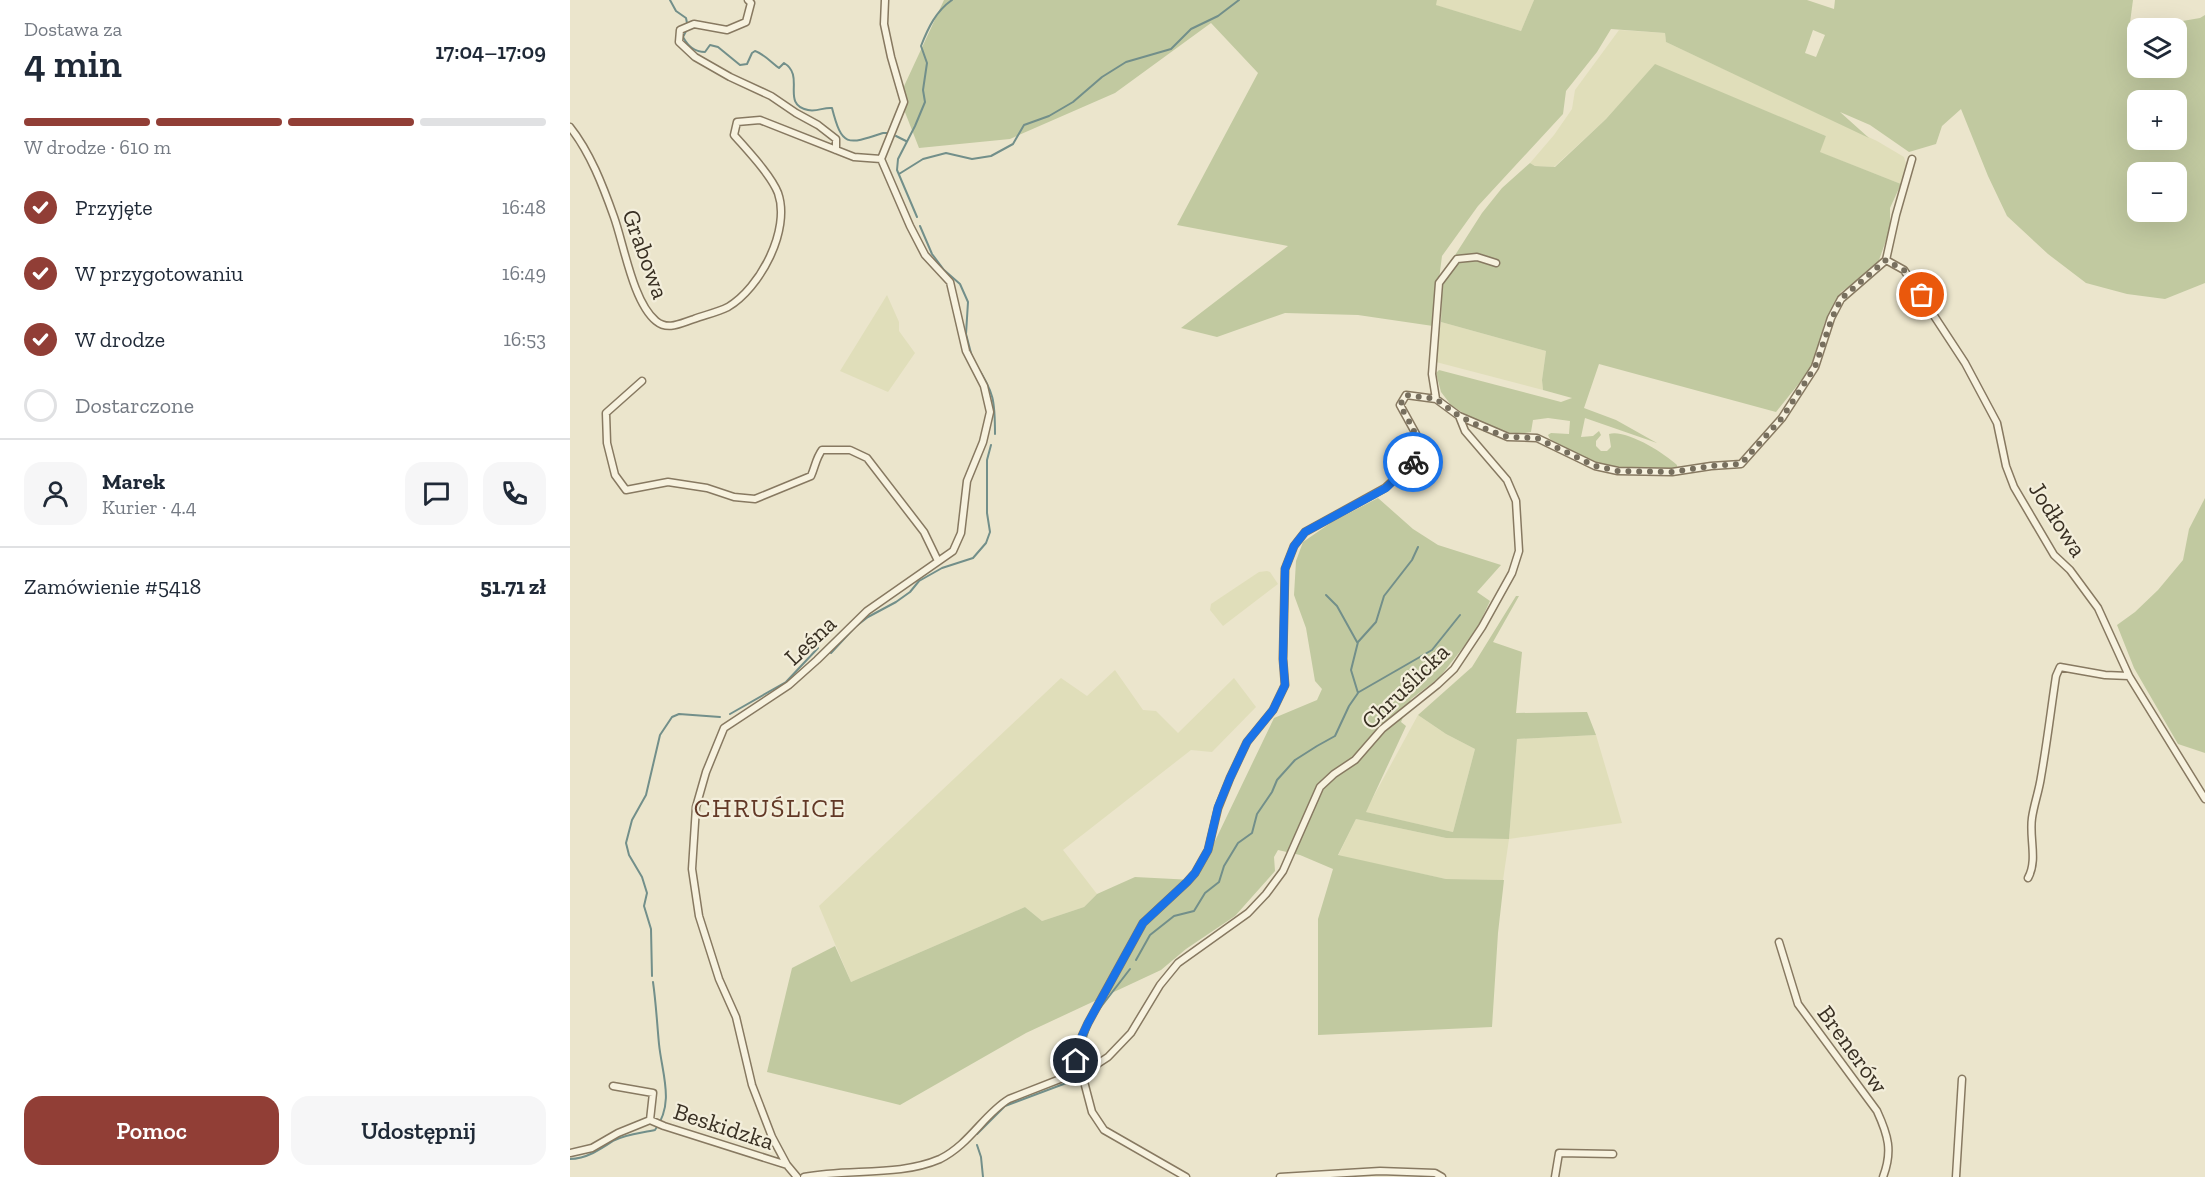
<!DOCTYPE html>
<html lang="pl">
<meta charset="utf-8">
<style>
body{margin:0;font-family:"Zilla Slab",serif;background:#f6f6f7;color:#1f2937;height:100vh;display:flex;flex-direction:column;font-size:22px;white-space:nowrap}
*{box-sizing:border-box;margin:0}
p{font-size:20px;color:#747a83}
.icon{flex:none;width:33px;height:33px;fill:none;stroke:currentColor;stroke-width:2;stroke-linecap:round;stroke-linejoin:round}
.map{position:relative;flex:1;overflow:hidden}
.drawer{display:flex;flex-direction:column;background:#fff;width:570px}
.drawer>*{flex:none}
.buttons{position:absolute;left:1557px;top:18px;display:grid;gap:12px}
.buttons a{display:grid;place-items:center;width:60px;height:60px;border-radius:12px;background:#fff;box-shadow:0 6px 24px #0002;font-size:30px}
.pin{position:absolute;display:grid;place-items:center;width:51px;height:51px;color:#fff;margin:-26px;border:3px solid #fff;border-radius:50%;box-shadow:0 2px 6px #0007}
.courier{position:absolute;display:grid;place-items:center;width:60px;height:60px;margin:-30px;border:4px solid #1a73e8;border-radius:50%;background:#fff;color:#222;box-shadow:0 2px 8px #0007}
.head em{font-style:normal;font-weight:600}
.head div{display:flex;flex-direction:column-reverse}
.head{display:flex;align-items:center;justify-content:space-between;height:102px;padding:0 24px}
h1{font-size:39px;font-weight:600;line-height:45px}
.bar{display:grid;grid-template-columns:repeat(4,1fr);gap:9px 6px;align-content:center;height:72px;padding:0 24px}
.bar i{height:8px;border-radius:4px;background:#e0e1e3}
.bar .current{background:#913e36}
.bar p{grid-column:span 4}
.line{display:flex;align-items:center;gap:15px;padding:0 24px;border-top:2px solid #e0e1e3}
.line div{flex:1}
.round{display:grid;place-items:center;flex:none;width:63px;height:63px;border-radius:18px;background:#f6f6f7}
ol{padding:0 24px;list-style:none}
li{display:flex;align-items:center;gap:18px;height:66px}
li p{margin-inline-start:auto}
li .icon{padding:6px;border-radius:50%;background:#913e36;color:#fff;stroke-width:4}
li:last-child{color:#747a83}
li i{width:33px;height:33px;border:3px solid #e0e1e3;border-radius:50%}
.action{display:flex;gap:12px;margin-top:auto;padding:12px 24px}
.action a{flex:1;height:69px;border-radius:18px;background:#913e36;color:#fff;font-size:24px;font-weight:600;line-height:69px;text-align:center}
.action a+a{background:#f6f6f7;color:#1f2937}
main{display:flex;flex:1;min-height:0}
.map>svg:first-child{display:block}
.farmland{fill:#e0deba}
.green{fill:#c1c9a0;fill-rule:evenodd}
.lines{fill:none;stroke-linecap:round;stroke-linejoin:round}
.stream{stroke:#728f8a;stroke-width:2}
.minor-casing{stroke:#877961;stroke-width:9}
.minor{stroke:#f7f2df;stroke-width:6}
.done{stroke:#776f5e;stroke-width:6;stroke-dasharray:0 10.8}
.route{stroke:#1a73e8;stroke-width:8}
.labels{text-anchor:middle;dominant-baseline:central;stroke-width:4.5;stroke-linejoin:round;paint-order:stroke}
.street-label{font-size:24px;fill:#393023;stroke:#f3eedb}
.neighbourhood-label{font-size:26px;letter-spacing:1.5px;fill:#623826;stroke:#f3eedb}
</style>
<main>
<section class="drawer">
<div class="head"><div><h1>4 min</h1><p>Dostawa za</p></div><em>17:04–17:09</em></div>
<div class="bar"><i class="current"></i><i class="current"></i><i class="current"></i><i></i><p>W drodze · 610 m</p></div>
<ol>
<li><svg class="icon" aria-label="check" viewBox="0 0 24 24"><path d="M5 12l5 5 9-10"/></svg>Przyjęte<p>16:48</p></li>
<li><svg class="icon" aria-label="check" viewBox="0 0 24 24"><path d="M5 12l5 5 9-10"/></svg>W przygotowaniu<p>16:49</p></li>
<li><svg class="icon" aria-label="check" viewBox="0 0 24 24"><path d="M5 12l5 5 9-10"/></svg>W drodze<p>16:53</p></li>
<li><i></i>Dostarczone</li>
</ol>
<div class="line" style="height:108px"><a class="round"><svg class="icon" aria-label="person" viewBox="0 0 24 24"><circle cx="12" cy="8" r="4"/><path d="M4 21q1-7 8-7t8 7"/></svg></a><div><b>Marek</b><p>Kurier · 4.4</p></div><a class="round"><svg class="icon" aria-label="chat" viewBox="0 0 24 24"><path d="M4 5h16v11H9l-5 4z"/></svg></a><a class="round"><svg class="icon" aria-label="phone" viewBox="0 0 24 24"><path d="M5 4h4l2 5-3 2q2 4 5 5l2-3 5 2v4C11 20 4 13 5 4z"/></svg></a></div>
<div class="line" style="height:78px"><div>Zamówienie #5418</div><b>51.71 zł</b></div>
<div class="action"><a>Pomoc</a><a>Udostępnij</a></div>
</section>
<div class="map">
<svg width="1635" height="1177" viewBox="0 0 1635 1177">
<rect width="100%" height="100%" fill="#ebe5cc"/>
<path class="farmland" d="M867 0H964L951 31 865 5Z
M1049 30 1095 33 1096 42 1307 141 1334 157 1337 167 1331 184 1249 152 1256 136 1085 65 1036 119 984 167 965 166 960 163 984 135 1002 109 1005 90Z
M317 295 329 322V331L345 353 318 392 270 371Z
M871 322 976 351 972 380 973 390 866 362 867 341Z
M697 571 700 572 708 584 653 626 640 610 641 604 689 572Z
M545 670 573 710 586 711 608 733 664 678 686 707 642 752 621 750 493 850 527 894 514 907 472 921 455 907 281 982 249 906 491 678 517 696Z
M848 715 876 734 905 749 883 832 795 812Z
M1026 735 1052 823 939 839 933 880 876 879 768 856 786 819 876 838 939 839 947 739Z"/>
<path class="green" d="M374 0H867L866 5 951 31 964 0H1237L1264 9 1265 0H1563L1559 30 1567 29 1568 68H1606V28H1572L1630 18 1635 15V283L1595 299 1557 294 1516 283 1478 254 1437 216 1418 176 1391 109 1372 126 1366 144 1339 152 1300 125 1270 112 1299 138 1096 42 1095 33 1041 29 1027 52 996 91 993 114 908 206 872 256 863 326 788 315 715 313 647 337 611 328 718 246 607 225 688 73 641 23 545 93 440 139 349 148 329 97ZM1243 30 1255 35 1246 57 1235 53ZM1568 100H1606V140H1568ZM1568 172H1606V212H1568Z
M1085 64 1256 136 1250 152 1331 184 1320 208V229L1308 263 1291 278 1271 292 1254 324 1247 361 1206 412 1029 364 1014 408 1046 420 1087 443 1015 418 1011 437 1023 436 1029 431 1031 435 1026 441V446L1031 451H1037L1041 447 1039 434C1056 429 1094 453 1107 465V469C1082 468 1056 470 1031 464 1013 459 996 449 980 439L978 435 981 433 999 434 1000 421 978 418 963 420 961 432 943 435 910 424 881 405 871 392 866 373 869 370 991 402 1002 398 973 390 972 380 976 351 871 322 872 288 880 263 912 213 932 188 960 163 965 166 985 167 1036 119Z
M808 498 843 529 868 545 931 565 907 592 920 601 906 631 869 678 841 699 831 722 836 726 796 812 883 832 905 749 876 734 848 715 902 667 946 596H949L923 642 952 652 946 713 1017 712 1026 735 947 739 939 839 876 838 786 819 768 855 876 879 934 880 928 933 922 1027 748 1035V919L763 869 730 855 708 850 704 857 705 871 665 916 616 949 591 970 456 1033 330 1105 197 1072 222 968 265 946 281 982 455 907 472 921 514 907 527 894 565 877 623 880 645 841 704 718 747 700 752 689 745 681 736 628 724 595 726 561 733 542 762 522Z
M1635 498V753L1608 744 1564 668 1547 625 1565 612 1588 590 1613 560 1619 529Z"/>
<g class="lines">
<path class="stream" d="M100 0 106 11 116 18 117 23
M116 31 113 37C118 46 124 52 135 52L140 45 148 47 170 65 177 64 182 53 185 51C194 54 202 63 209 68L214 63C236 76 210 104 238 110 247 112 254 107 262 108 272 147 277 145 313 133H317
M326 136 336 141
M329 174 353 159 376 153 402 159 421 156 443 144 454 125 479 116 503 102 532 77 556 62 601 49 621 29 648 16 669 0
M347 217 327 170 328 159 345 126 355 102 353 90 357 63 351 46C358 28 366 11 382 0
M350 226 362 254 374 270 390 284 398 302 396 334 402 357
M406 365C424 392 425 401 425 434
M756 595 767 606 787 642
M261 653 285 627 298 617 326 602 340 592 349 581 372 568 403 558 416 543 420 532 417 513V460L421 445
M789 692 862 650 890 615
M160 714 216 682 248 648
M566 960 580 935 604 916 624 911 635 893 649 882 654 866 668 843 682 833 687 814 702 792 707 780 725 760 747 746 765 736 779 706 788 693 781 670 788 642 806 622 814 596 842 560 848 547
M82 976 81 929 74 906 77 893 72 877 59 855 56 843 62 820 76 795 90 735 102 717 109 714 150 717
M527 1012 560 969
M512 1051 520 1025
M407 1134 435 1106 507 1079
M407 1145 411 1157 413 1177
M0 1159C16 1159 31 1149 43 1141 55 1134 72 1133 85 1130 105 1103 92 1074 89 1044 87 1023 86 1003 83 982"/>
<defs>
<path id="minor" d="M178 0 181 3 176 22 157 30 124 24 110 30 109 42 125 57 160 77 201 96 226 113 248 125 266 139V150
M0 127C20 152 33 186 44 217 54 245 63 302 86 321 98 331 111 323 124 319 135 315 148 312 158 307 190 288 221 230 208 193 201 175 177 150 164 135L167 122 190 120 284 157 311 159 340 226 355 255 380 282 396 351 414 386 420 412 413 442 397 481 391 533 383 551 297 611 247 660 219 685 154 728 136 772 126 807 122 869 129 916 149 979 166 1017 182 1085 202 1137 217 1165 227 1177
M311 159 334 102 321 57 314 24 315 0
M1316 260 1334 270 1395 363 1427 423 1436 466 1444 487 1484 555 1500 570 1528 608 1559 676 1635 799
M72 381 36 413 37 443 45 475 56 490 98 482 137 488 164 497 185 499 241 476C245 467 246 458 252 450H280L297 458 354 532 368 561
M866 399 862 374 869 283 887 259 907 257 926 263
M889 416 938 437 967 438 1025 466 1048 471 1102 472 1141 466 1171 464 1212 418 1245 367 1261 318 1271 299 1316 260 1326 215 1342 159
M1458 878C1468 860 1459 838 1462 818 1464 804 1469 791 1471 777 1477 743 1481 709 1486 676L1490 667 1535 675 1559 676
M1209 942 1228 1004 1307 1111C1318 1135 1323 1151 1313 1177
M512 1074 522 1112 534 1130 616 1177
M80 1120 94 1126 217 1165
M0 1153 22 1148 48 1133 80 1120 83 1093 43 1086
M234 1177C279 1168 328 1177 370 1159 400 1144 414 1114 439 1099L503 1074H512L538 1057 561 1033 590 985 608 963 678 913 696 894 713 871 750 787 764 774 785 760 812 729 867 685 884 669 912 627 942 573 949 551 946 501 937 480 895 431 889 416 866 399 836 395 830 405 846 434 849 446 845 460 815 488 735 532 724 546 715 569 713 659 715 685 703 710 677 742 660 778 648 808 638 850 625 873 617 882 573 923 518 1023 512 1036 503 1074
M710 1177 810 1171 865 1173 872 1177
M985 1177 989 1153 1043 1154
M1386 1177 1392 1079"/>
</defs>
<use href="#minor" class="minor-casing"/>
<use href="#minor" class="minor"/>
</g>
<g class="lines">
<path class="done" d="M843 462C856 443 839 423 830 405L836 395 866 399 889 416 918 430 938 437 967 438 1025 466 1048 471 1102 472 1141 466 1171 464 1212 418 1245 367 1262 318 1271 299 1316 260 1334 270 1352 295"/>
<path class="route" d="M506 1061 512 1036 518 1023 573 923 617 882 625 873 638 850 648 807 660 778 677 742 703 710 715 685 713 659 715 569 724 546 735 532 816 488 843 462"/>
</g>
<g class="labels">
<g class="street-label">
<text transform="translate(76 254) rotate(70)">Grabowa</text>
<text transform="translate(1488 519) rotate(57)">Jodłowa</text>
<text transform="translate(240 640) rotate(-43)">Leśna</text>
<text transform="translate(835 686) rotate(-44)">Chruślicka</text>
<text transform="translate(1283 1049) rotate(54)">Brenerów</text>
<text transform="translate(154 1126) rotate(18)">Beskidzka</text>
</g>
<g class="neighbourhood-label">
<text x="200" y="808">CHRUŚLICE</text>
</g>
</g>
</svg>
<div class="buttons">
<a><svg class="icon" aria-label="layers" viewBox="0 0 24 24"><path d="M12 4l9 5-9 5-9-5zM3 14l9 5 9-5"/></svg></a>
<a>+</a>
<a>−</a>
</div>
<div class="pin" style="left:1352px;top:295px;background:#ea580c"><svg class="icon" aria-label="bag" viewBox="0 0 24 24"><path d="M5 8h14l-1 12H6zM9 8a3 3 0 0 1 6 0"/></svg></div>
<div class="pin" style="left:506px;top:1061px;background:#1f2937"><svg class="icon" aria-label="home" viewBox="0 0 24 24"><path d="M3 11l9-7 9 7M6 9v11h12V9"/></svg></div>
<div class="courier" style="left:843px;top:462px"><svg class="icon" aria-label="bike" viewBox="0 0 24 24"><circle cx="6" cy="16" r="4"/><circle cx="18" cy="16" r="4"/><path d="M6 16l4-8h5l3 8M10 8l3 8H6M13 5h3"/></svg></div>
</div>
</main>
